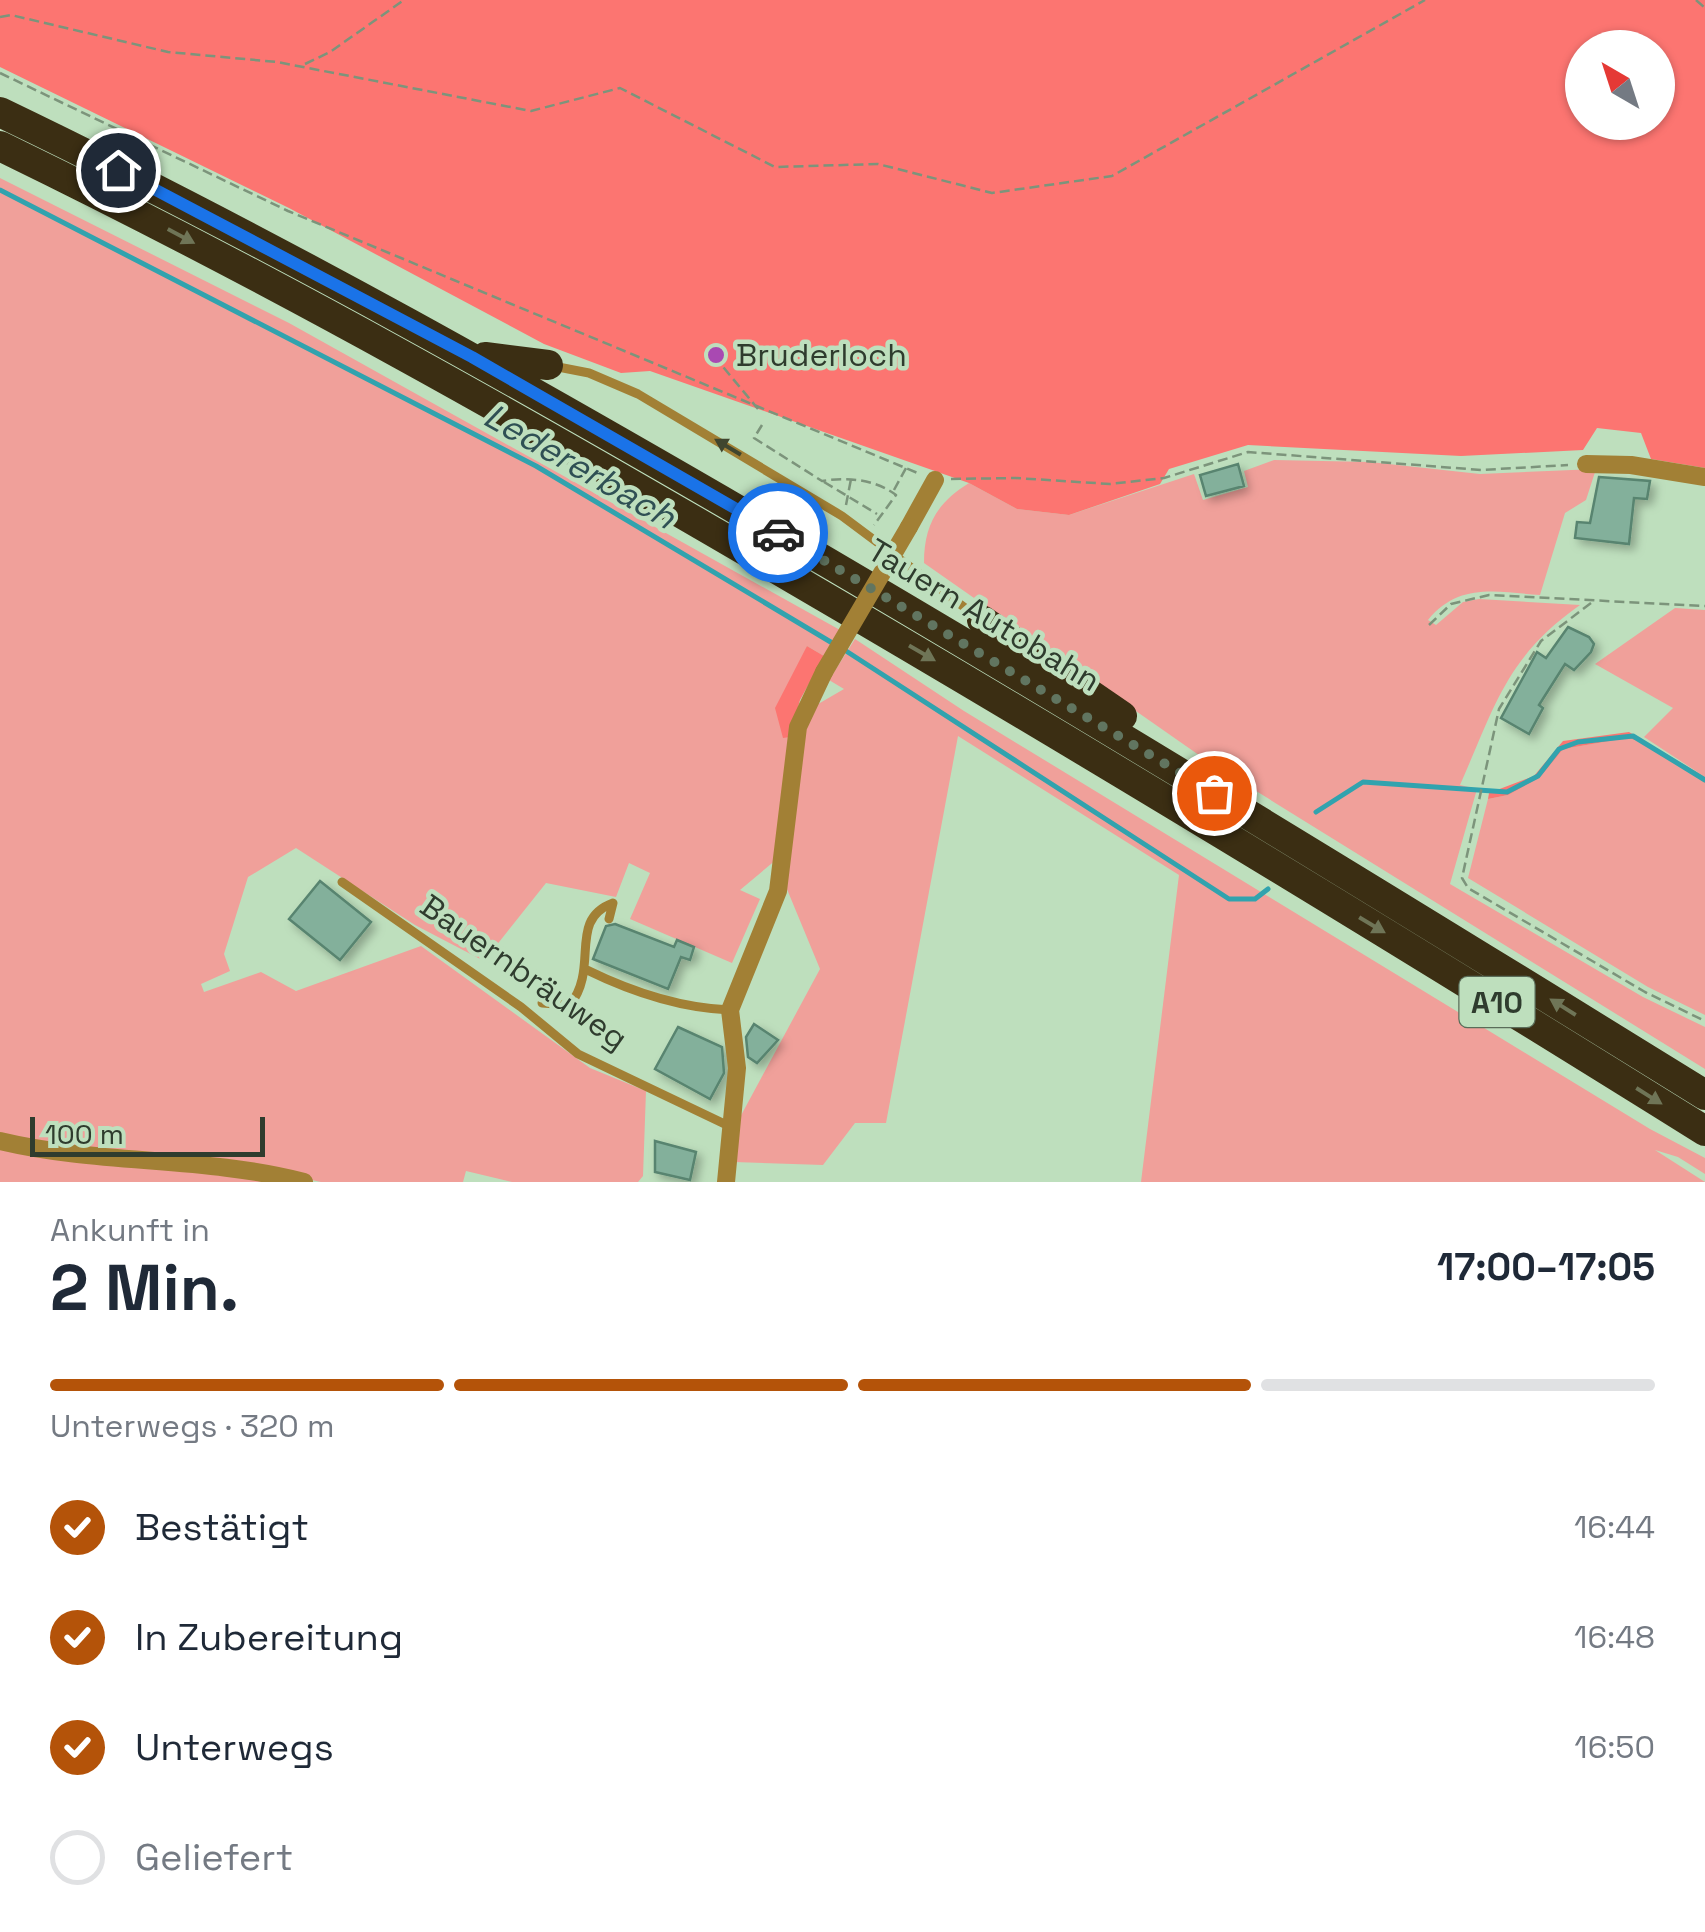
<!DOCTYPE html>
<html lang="de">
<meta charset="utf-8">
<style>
body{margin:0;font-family:"Space Grotesk",sans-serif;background:#f2f2f3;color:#1f2937;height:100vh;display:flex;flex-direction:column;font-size:38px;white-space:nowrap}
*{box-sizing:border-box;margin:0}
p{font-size:32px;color:#747a83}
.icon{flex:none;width:55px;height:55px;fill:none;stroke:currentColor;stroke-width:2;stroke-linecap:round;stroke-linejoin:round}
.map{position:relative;height:1182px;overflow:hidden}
.sheet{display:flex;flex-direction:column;background:#fff;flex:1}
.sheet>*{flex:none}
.needle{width:65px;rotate:321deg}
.tools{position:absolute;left:1565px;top:30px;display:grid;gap:20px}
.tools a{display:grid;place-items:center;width:110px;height:110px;border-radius:50%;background:#fff;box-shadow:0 2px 8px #0004;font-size:50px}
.scale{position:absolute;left:30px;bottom:25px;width:235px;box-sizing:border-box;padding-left:10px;border:5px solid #2f3c2e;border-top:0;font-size:28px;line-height:35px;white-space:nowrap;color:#2f3c2e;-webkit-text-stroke:8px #bedfbd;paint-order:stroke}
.pin{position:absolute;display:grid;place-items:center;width:85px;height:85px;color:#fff;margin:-42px;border:5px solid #fff;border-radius:50%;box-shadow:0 2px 10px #0007}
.courier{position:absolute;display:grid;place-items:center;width:100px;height:100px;margin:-50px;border:8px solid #1a73e8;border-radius:50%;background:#fff;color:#222;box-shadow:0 2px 12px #0007}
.summary em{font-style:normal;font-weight:700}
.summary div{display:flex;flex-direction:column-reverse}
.summary{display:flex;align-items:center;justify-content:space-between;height:170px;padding:0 50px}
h1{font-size:65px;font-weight:700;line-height:75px}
.bar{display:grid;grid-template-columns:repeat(4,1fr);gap:15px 10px;align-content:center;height:120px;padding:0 50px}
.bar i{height:12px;border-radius:8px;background:#e0e1e3}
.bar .selected{background:#b45309}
.bar p{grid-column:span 4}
ol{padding:0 50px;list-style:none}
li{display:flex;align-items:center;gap:30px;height:110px}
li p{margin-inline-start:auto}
li .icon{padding:10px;border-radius:50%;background:#b45309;color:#fff;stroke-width:4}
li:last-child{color:#747a83}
li i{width:55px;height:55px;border:5px solid #e0e1e3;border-radius:50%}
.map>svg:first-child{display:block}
.green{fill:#f0a09a}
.forest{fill:#fc7571;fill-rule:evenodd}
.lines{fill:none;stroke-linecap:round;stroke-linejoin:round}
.stream{stroke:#31a3ae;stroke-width:5}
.building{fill:#83b09b;stroke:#58846f;stroke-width:2.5;filter:url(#shadow)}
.path{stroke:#7c947b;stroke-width:2.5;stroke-dasharray:10 5;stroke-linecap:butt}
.service{stroke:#a28035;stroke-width:9}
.minor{stroke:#a28035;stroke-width:18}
.motorway{stroke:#3b2e13;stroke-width:30}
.minor-bridge{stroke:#a28035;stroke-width:18}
.oneway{fill:#6f7557}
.oneway2{fill:#40462f}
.done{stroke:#617560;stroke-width:10;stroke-dasharray:0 18}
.route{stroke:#1a73e8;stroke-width:12}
.poi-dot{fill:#a949b2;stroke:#bedfbd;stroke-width:4}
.labels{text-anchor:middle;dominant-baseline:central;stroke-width:9;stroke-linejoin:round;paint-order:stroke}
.shield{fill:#bedfbd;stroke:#5a6d59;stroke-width:2.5}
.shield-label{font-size:30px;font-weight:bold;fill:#2f3c2e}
.poi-label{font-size:32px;fill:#2f3c2e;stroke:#bedfbd;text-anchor:start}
.street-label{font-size:32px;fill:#2f3c2e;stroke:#bedfbd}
.water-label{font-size:35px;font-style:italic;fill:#2f5054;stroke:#bedfbd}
</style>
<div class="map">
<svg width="1705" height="1182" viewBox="0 0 1705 1182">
<defs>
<filter id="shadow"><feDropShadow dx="5" dy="5" stdDeviation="5" flood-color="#0004"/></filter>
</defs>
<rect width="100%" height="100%" fill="#bedfbd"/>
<path class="green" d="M0 178 289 323 840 630 824 656 807 646 790 737 777 859 740 890 760 899 732 963 630 919 650 873 629 863 616 897 546 883 484 961 415 925 296 848 248 877 224 954 230 971 201 984 204 992 261 972 296 991 421 946 590 1068 646 1091 643 1176 638 1182H512L466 1171 463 1182H321L248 1166 109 1155 0 1134Z
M1274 460 1370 462 1480 474 1596 469 1586 500 1565 513 1540 595C1497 592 1459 582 1428 620L1436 625 1463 602 1479 599 1580 605C1506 657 1495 706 1460 785L1477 789 1450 884 1643 997 1705 1027V1069L1206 760 924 563C924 525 937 503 969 483L1017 509 1069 515 1194 474 1203 500 1248 487 1244 471Z
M1675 608 1705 610V777L1644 737 1673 708 1595 664Z
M855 639 964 711 1650 1129 1705 1158V1174L1678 1157 1655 1150 1705 1182H1141L1179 875 958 736 886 1123H855L823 1165 734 1162 738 1121 820 969 784 882 801 742 813 707 844 689 829 680Z
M1627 738 1641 742 1705 783V1015L1648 987 1468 878 1488 799 1508 795 1539 777 1563 749Z
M0 1145 277 1182H0Z"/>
<path class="forest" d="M0 0H1705V468L1651 459 1641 433 1597 428 1583 450 1461 456 1248 445 1169 469 1160 484 1069 515 1017 509 969 483 650 371 621 373 544 344 289 208 0 67ZM1582 48H1658V122H1582Z
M807 646 824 656 800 700 790 737 783 738 775 708Z
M1629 732 1705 777V783L1642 742 1627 738 1563 749 1540 777 1508 795 1488 799 1489 793 1534 776 1563 741Z"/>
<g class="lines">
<path class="stream" d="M0 190 536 466 834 644
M843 649 1229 899H1255L1268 889
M1316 812 1363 782 1507 792 1538 776 1559 749 1578 742 1633 736 1705 780"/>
</g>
<path class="building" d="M1238 464 1244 486 1206 496 1200 475Z
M1599 477 1650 481 1647 499 1634 498 1629 544 1575 538 1577 522 1590 523Z
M1568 627 1589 637 1594 644 1591 652 1574 670 1565 664 1539 705 1543 708 1529 734 1501 718 1537 652 1546 658Z
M320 881 371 922 340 960 289 919Z
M615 924 674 947 677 940 694 947 690 960 681 957 668 989 593 959 606 926Z
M754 1024 778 1040 757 1063 748 1057 746 1037Z
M678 1027 722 1047 724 1073 710 1099 655 1069Z
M655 1141 696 1152 690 1180 655 1172Z"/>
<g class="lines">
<path class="path" d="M1696 0 1705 8
M0 17 11 15 168 52 277 62 531 111 620 88 775 167 878 164 992 193 1112 176 1425 0
M305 64 330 52 404 0
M0 73 288 211 920 474
M714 356 758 409
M762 425 754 438 822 481C847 477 875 479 896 495L874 525
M951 479 1016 478 1110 484 1164 478 1248 452 1481 470 1568 465
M824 482 877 514
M894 490 906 468
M846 505 851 479
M1591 603 1541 641 1499 709 1462 878 1468 888 1645 992 1705 1021
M1429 625 1451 604 1489 595 1705 606"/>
<path class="service" d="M553 366 589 373 638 394 842 516 980 619
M342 882 521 1007 578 1054 731 1127
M587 970C632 992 680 1008 730 1010
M542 1003 570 1005C600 967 567 920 613 903L609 919"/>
<path class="minor" d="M1586 464 1631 465 1705 477
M909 527 935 480
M0 1141C100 1165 204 1156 304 1182
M726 1182 737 1068 730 1010 778 891 798 727 824 672"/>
<path class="motorway" d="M0 112C277 245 543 396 808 551 1110 728 1408 911 1705 1095
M0 146C274 279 537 428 799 582 1104 760 1405 944 1705 1131
M485 357 548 365
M982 620 1122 716"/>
<path class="minor-bridge" d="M824 672 909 527"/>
</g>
<defs><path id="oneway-solid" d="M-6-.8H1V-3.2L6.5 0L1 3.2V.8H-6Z" transform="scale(2.5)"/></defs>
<g class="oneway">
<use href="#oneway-solid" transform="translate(181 236) rotate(28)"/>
<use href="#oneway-solid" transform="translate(922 653) rotate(30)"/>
<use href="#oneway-solid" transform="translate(1372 925) rotate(31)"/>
<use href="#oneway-solid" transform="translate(1563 1007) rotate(-148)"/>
<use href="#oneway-solid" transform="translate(1649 1096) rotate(32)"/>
</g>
<use class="oneway2" href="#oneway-solid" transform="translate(728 447) rotate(-149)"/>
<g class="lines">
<path class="done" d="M778 533 1214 793"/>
<path class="route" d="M118 170 472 357 778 533"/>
</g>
<circle class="poi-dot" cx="716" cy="355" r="10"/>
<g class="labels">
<rect class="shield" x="1459.5" y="977" width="75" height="50" rx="8"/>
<g class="shield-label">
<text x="1497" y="1002">A10</text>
</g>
<g class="poi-label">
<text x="736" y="355">Bruderloch</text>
</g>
<g class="street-label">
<text transform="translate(984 615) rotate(31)">Tauern Autobahn</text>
<text transform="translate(524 972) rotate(35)">Bauernbräuweg</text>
</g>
<g class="water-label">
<text transform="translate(580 466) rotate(30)">Ledererbach</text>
</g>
</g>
</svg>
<div class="tools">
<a><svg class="needle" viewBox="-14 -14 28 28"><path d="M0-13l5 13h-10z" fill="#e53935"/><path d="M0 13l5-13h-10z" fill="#747a83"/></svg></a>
</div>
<div class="scale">100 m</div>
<div class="pin" style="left:1214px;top:793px;background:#ea580c"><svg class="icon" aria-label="bag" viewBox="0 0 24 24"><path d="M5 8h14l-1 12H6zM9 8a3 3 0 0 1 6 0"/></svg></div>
<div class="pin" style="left:118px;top:170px;background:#1f2937"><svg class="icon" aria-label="home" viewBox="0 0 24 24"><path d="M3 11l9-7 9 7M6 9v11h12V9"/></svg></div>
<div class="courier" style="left:778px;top:533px"><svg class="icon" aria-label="car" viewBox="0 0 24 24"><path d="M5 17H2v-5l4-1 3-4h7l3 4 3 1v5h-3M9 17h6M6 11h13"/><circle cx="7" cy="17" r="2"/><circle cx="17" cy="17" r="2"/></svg></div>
</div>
<section class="sheet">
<div class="summary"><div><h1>2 Min.</h1><p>Ankunft in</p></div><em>17:00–17:05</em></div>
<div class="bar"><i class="selected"></i><i class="selected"></i><i class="selected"></i><i></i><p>Unterwegs · 320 m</p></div>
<ol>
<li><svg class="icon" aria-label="check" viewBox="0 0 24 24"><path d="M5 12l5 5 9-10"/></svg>Bestätigt<p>16:44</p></li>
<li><svg class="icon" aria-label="check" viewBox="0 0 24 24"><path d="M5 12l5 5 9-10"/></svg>In Zubereitung<p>16:48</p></li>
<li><svg class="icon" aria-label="check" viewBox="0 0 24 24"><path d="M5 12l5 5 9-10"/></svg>Unterwegs<p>16:50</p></li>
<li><i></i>Geliefert</li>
</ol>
</section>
